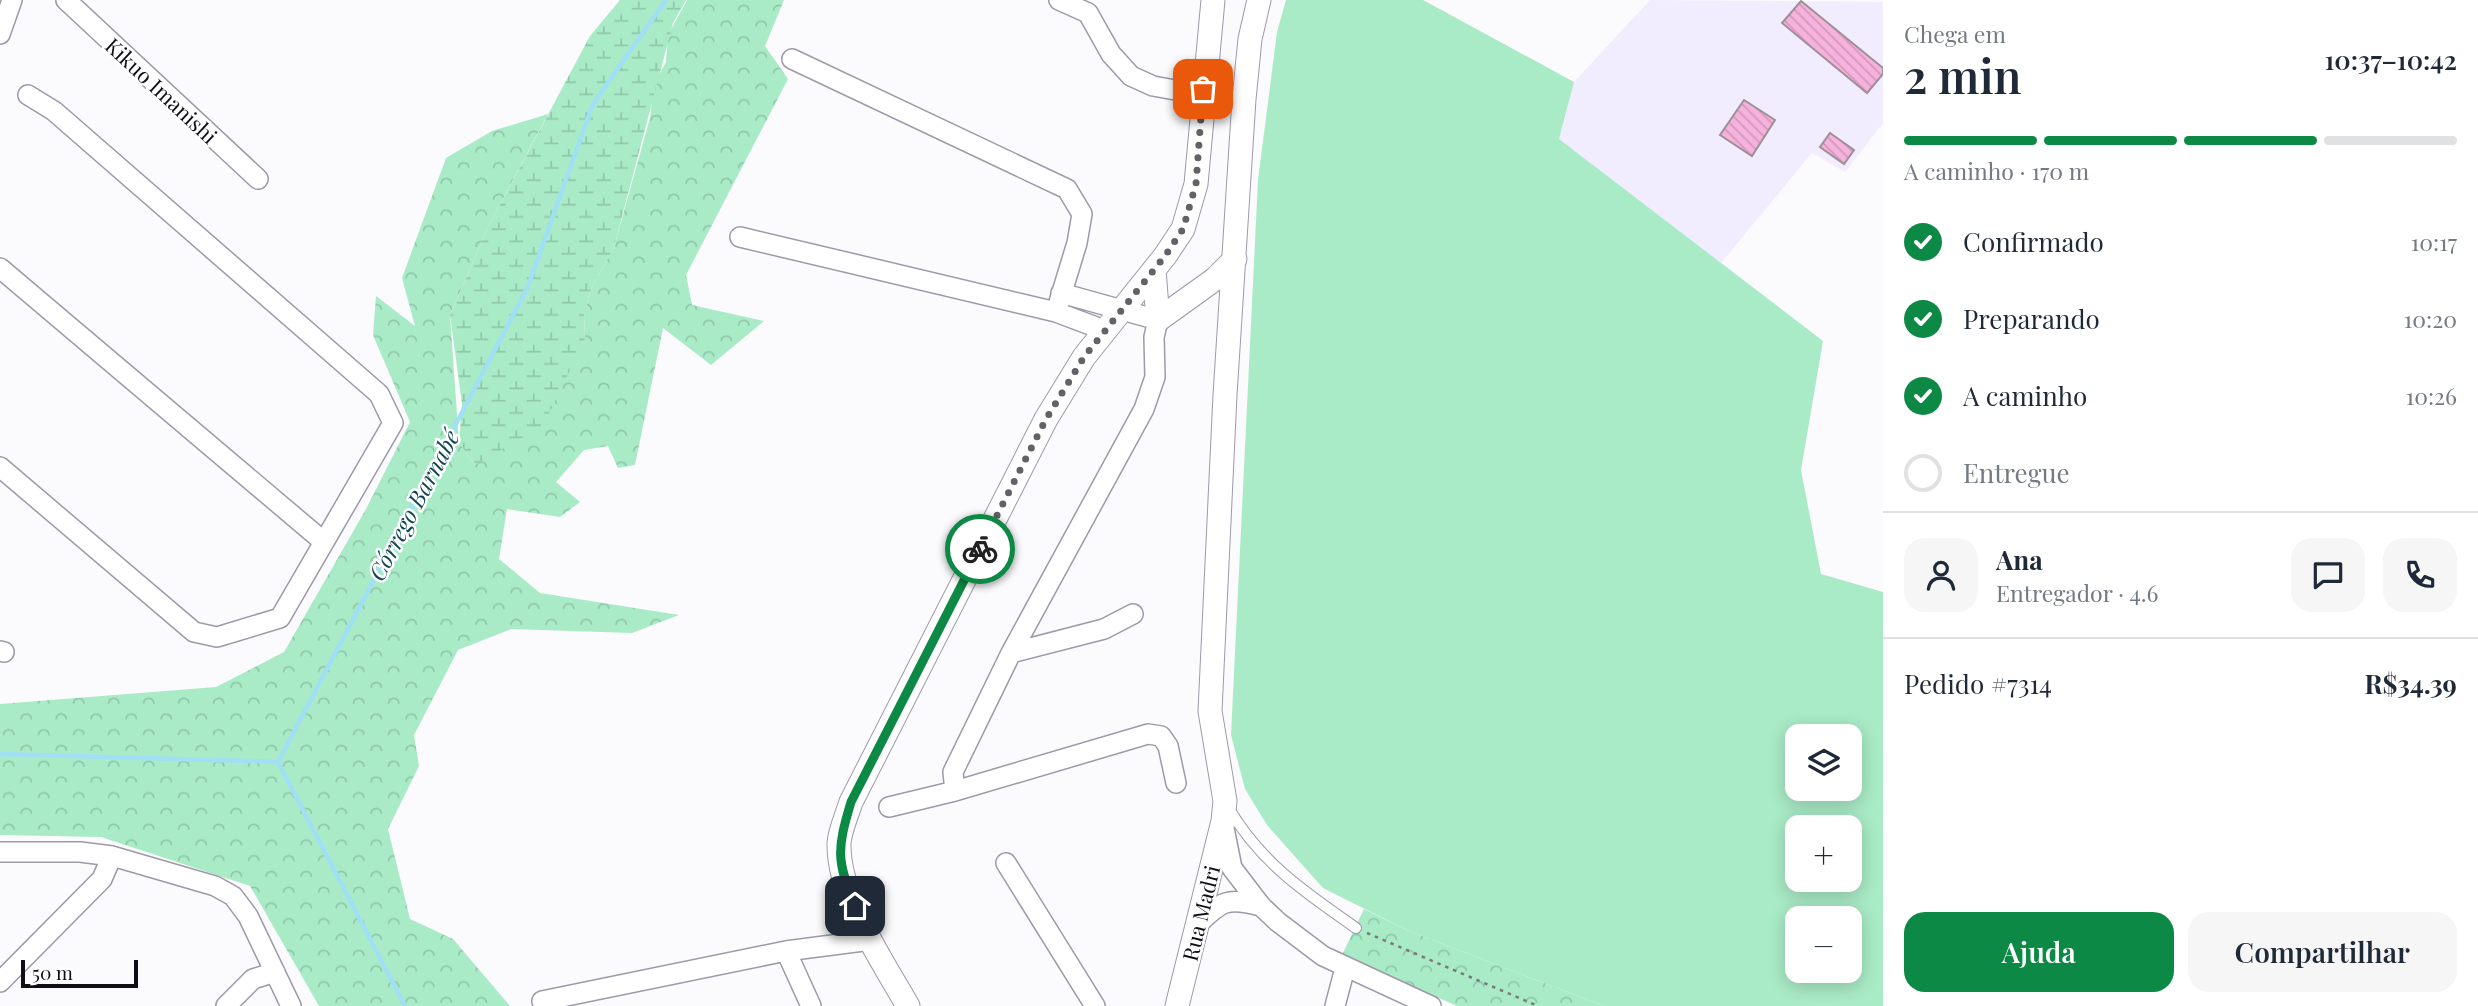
<!DOCTYPE html>
<html lang="pt">
<meta charset="utf-8">
<style>
body{margin:0;font-family:"Playfair Display",serif;background:#f6f6f7;color:#1f2937;height:100vh;display:flex;flex-direction:column;font-size:26px;white-space:nowrap}
*{box-sizing:border-box;margin:0}
p{font-size:23px;color:#747a83}
.icon{flex:none;width:38px;height:38px;fill:none;stroke:currentColor;stroke-width:2;stroke-linecap:round;stroke-linejoin:round}
.map{position:relative;flex:1;overflow:hidden}
.sheet{display:flex;flex-direction:column;background:#fff;width:595px}
.sheet>*{flex:none}
.fabs{position:absolute;left:1785px;top:724px;display:grid;gap:14px}
.fabs a{display:grid;place-items:center;width:77px;height:77px;border-radius:14px;background:#fff;box-shadow:0 4px 18px #0003;font-size:35px}
.scale{position:absolute;left:21px;bottom:18px;width:117px;box-sizing:border-box;padding-left:7px;border:4px solid #110f15;border-top:0;font-size:19px;line-height:24px;white-space:nowrap;color:#110f15;-webkit-text-stroke:5px #fff;paint-order:stroke}
.pin{position:absolute;display:grid;place-items:center;width:60px;height:60px;color:#fff;margin:-30px;border-radius:14px;box-shadow:0 4px 10px #0006}
.courier{position:absolute;display:grid;place-items:center;width:70px;height:70px;margin:-35px;border:5px solid #0c8944;border-radius:50%;background:#fff;color:#222;box-shadow:0 2px 9px #0007}
.headline em{font-style:normal;font-weight:600}
.headline div{display:flex;flex-direction:column-reverse}
.headline{display:flex;align-items:center;justify-content:space-between;height:119px;padding:0 21px}
h1{font-size:46px;font-weight:600;line-height:52px}
.bar{display:grid;grid-template-columns:repeat(4,1fr);gap:10px 7px;align-content:center;height:84px;padding:0 21px}
.bar i{height:9px;border-radius:5px;background:#e0e1e3}
.bar .active{background:#0c8944}
.bar p{grid-column:span 4}
.line{display:flex;align-items:center;gap:18px;padding:0 21px;border-top:2px solid #e0e1e3}
.line div{flex:1}
.round{display:grid;place-items:center;flex:none;width:74px;height:74px;border-radius:21px;background:#f6f6f7}
ol{padding:0 21px;list-style:none}
li{display:flex;align-items:center;gap:21px;height:77px}
li p{margin-inline-start:auto}
li .icon{padding:7px;border-radius:50%;background:#0c8944;color:#fff;stroke-width:4}
li:last-child{color:#747a83}
li i{width:38px;height:38px;border:4px solid #e0e1e3;border-radius:50%}
.button{display:flex;gap:14px;margin-top:auto;padding:14px 21px}
.button a{flex:1;height:80px;border-radius:21px;background:#0c8944;color:#fff;font-size:28px;font-weight:600;line-height:80px;text-align:center}
.button a+a{background:#f6f6f7;color:#1f2937}
main{display:flex;flex:1;min-height:0}
.map>svg:first-child{display:block}
.built{fill:#f2ecff}
.grass{fill:#a9ebc6;fill-rule:evenodd}
.forest{fill:url(#forest-crowns)}
.wetland{fill:url(#wetland-marsh)}
.lines{fill:none;stroke-linecap:round;stroke-linejoin:round}
.stream{stroke:#a0dff5;stroke-width:4.5}
.building{fill:url(#building-back-hatch);stroke:#9f8f99;stroke-width:2}
.service-casing{stroke:#9e99a8;stroke-width:12}
.minor-casing{stroke:#9e99a8;stroke-width:22}
.tertiary-casing{stroke:#9e99a8;stroke-width:25}
.path{stroke:#7b797e;stroke-width:2.5;stroke-dasharray:3.5 5;stroke-linecap:butt}
.service{stroke:#fff;stroke-width:10}
.minor{stroke:#fff;stroke-width:19}
.tertiary{stroke:#fff;stroke-width:23}
.done{stroke:#636166;stroke-width:7;stroke-dasharray:0 12.6}
.route{stroke:#0c8944;stroke-width:9}
.labels{text-anchor:middle;dominant-baseline:central;stroke-width:5;stroke-linejoin:round;paint-order:stroke}
.street-label{font-size:21px;fill:#110f15;stroke:#fff}
.water-label{font-size:23px;font-style:italic;fill:#104555;stroke:#fff}
</style>
<main>
<div class="map">
<svg width="1883" height="1006" viewBox="0 0 1883 1006">
<defs>
<pattern id="forest-crowns" width="20" height="18" patternUnits="userSpaceOnUse" patternTransform="scale(1.75)"><rect width="20" height="18" fill="#a9ebc6"/><path d="M2 6a3 3 0 1 1 6 0M12 15a3 3 0 1 1 6 0" fill="none" stroke="#90c8a9"/></pattern>
<pattern id="wetland-marsh" width="20" height="14" patternUnits="userSpaceOnUse" patternTransform="scale(1.75)"><rect width="20" height="14" fill="#a9ebc6"/><path d="M1 5h8M5 5V1M11 12h8M15 12V8" fill="none" stroke="#90c8a9"/></pattern>
<pattern id="building-back-hatch" width="6" height="6" patternUnits="userSpaceOnUse" patternTransform="scale(1.75)"><rect width="6" height="6" fill="#f6b2dc"/><path d="M-1 5l2 2M0 0l6 6M5-1l2 2" fill="none" stroke="#d298bc"/></pattern>
</defs>
<rect width="100%" height="100%" fill="#fbfafd"/>
<path class="built" d="M1650 0 1883 2V123L1845 172 1812 153 1721 263 1559 139 1574 82Z"/>
<path class="grass" d="M1286 0H1423L1574 82 1559 139 1823 341 1801 470 1821 574 1883 592V1006H1604L1409 931 1323 888 1267 825 1245 789 1231 735 1258 180 1277 32ZM1797 737H1850V789H1797ZM1797 828H1850V880H1797ZM1797 919H1850V971H1797Z"/>
<path class="forest" d="M687 0H784L765 46 788 79 686 275 692 305 764 321 711 365 663 328 635 465 618 468 608 446 584 450 556 482 580 502 560 517 507 509 499 559 540 593 679 615 632 633 511 629 458 650 414 735 419 766 388 829 410 919 453 939 510 1006H319L250 886 101 837 0 835V704L216 687 284 652 366 509 410 422 373 335 376 296 415 326 402 278 446 158 492 131 548 114 489 225 450 315 459 443 475 465 585 339 584 316 590 291 614 247 650 118 654 84 666 62 668 35Z
M1364 909 1409 931 1604 1006H1457L1342 955Z"/>
<path class="wetland" d="M620 0H686L673 23 614 247 590 291 584 316 585 339 543 426 475 465 459 443 462 404 450 315 489 225 590 36Z"/>
<g class="lines">
<path class="stream" d="M0 754 278 762 527 289 593 104 666 0
M278 762 405 1006"/>
</g>
<path class="building" d="M1801 1 1883 68V74L1867 93 1782 23Z
M1744 100 1775 120 1752 156 1720 135Z
M1830 133 1854 150 1844 164 1820 147Z"/>
<g class="lines">
<defs>
<path id="service" d="M1228 807C1260 862 1304 892 1356 928"/>
<path id="minor" d="M66 0 258 179
M1059 0 1088 13 1111 54 1131 76 1153 86 1175 90
M0 34 12 0
M792 59 1067 189 1082 214 1077 243 1056 312
M740 237 1056 312 1104 330
M0 268 324 542
M0 467 194 632 217 637 280 618 393 423 379 394 54 111 28 95
M0 651 4 652
M1011 653 1104 629 1133 614
M955 791 953 772 1011 653 1144 409 1155 377 1154 337 1158 320 1061 293
M889 807 955 791 1148 734 1161 736 1168 746 1176 783
M1223 823 1232 868 1261 906 1278 922 1323 956 1431 1006
M0 852H80L112 856 215 886 233 896 248 916 291 1006
M1006 863 1095 1006
M1197 925C1221 901 1227 897 1261 906
M786 951 811 1006
M0 982 102 879 112 856
M542 1001 786 951 871 940
M226 1006 253 979 275 972
M1335 1006 1345 968"/>
<path id="tertiary" d="M1154 270 1158 320 1215 279 1235 259
M908 1006C882 960 838 897 839 843 840 830 847 815 851 802L1046 419 1084 357 1165 256 1183 229 1196 184 1213 0
M1177 1006 1223 821 1225 801 1210 711 1225 395 1244 99 1250 39 1259 0"/>
</defs>
<use href="#service" class="service-casing"/>
<use href="#minor" class="minor-casing"/>
<use href="#tertiary" class="tertiary-casing"/>
<path class="path" d="M1367 933 1538 1006"/>
<use href="#service" class="service"/>
<use href="#minor" class="minor"/>
<use href="#tertiary" class="tertiary"/>
</g>
<g class="lines">
<path class="done" d="M980 549 1046 419 1084 357 1165 256 1183 229 1196 184 1203 89"/>
<path class="route" d="M855 906C836 860 837 849 851 802L980 549"/>
</g>
<g class="labels">
<g class="street-label">
<text transform="translate(162 90) rotate(43)">Kikuo Imanishi</text>
<text transform="translate(1200 913) rotate(-76)">Rua Madri</text>
</g>
<g class="water-label">
<text transform="translate(413 505) rotate(-62)">Córrego Barnabé</text>
</g>
</g>
</svg>
<div class="fabs">
<a><svg class="icon" aria-label="layers" viewBox="0 0 24 24"><path d="M12 4l9 5-9 5-9-5zM3 14l9 5 9-5"/></svg></a>
<a>+</a>
<a>−</a>
</div>
<div class="scale">50 m</div>
<div class="pin" style="left:1203px;top:89px;background:#ea580c"><svg class="icon" aria-label="bag" viewBox="0 0 24 24"><path d="M5 8h14l-1 12H6zM9 8a3 3 0 0 1 6 0"/></svg></div>
<div class="pin" style="left:855px;top:906px;background:#1f2937"><svg class="icon" aria-label="home" viewBox="0 0 24 24"><path d="M3 11l9-7 9 7M6 9v11h12V9"/></svg></div>
<div class="courier" style="left:980px;top:549px"><svg class="icon" aria-label="bike" viewBox="0 0 24 24"><circle cx="6" cy="16" r="4"/><circle cx="18" cy="16" r="4"/><path d="M6 16l4-8h5l3 8M10 8l3 8H6M13 5h3"/></svg></div>
</div>
<section class="sheet">
<div class="headline"><div><h1>2 min</h1><p>Chega em</p></div><em>10:37–10:42</em></div>
<div class="bar"><i class="active"></i><i class="active"></i><i class="active"></i><i></i><p>A caminho · 170 m</p></div>
<ol>
<li><svg class="icon" aria-label="check" viewBox="0 0 24 24"><path d="M5 12l5 5 9-10"/></svg>Confirmado<p>10:17</p></li>
<li><svg class="icon" aria-label="check" viewBox="0 0 24 24"><path d="M5 12l5 5 9-10"/></svg>Preparando<p>10:20</p></li>
<li><svg class="icon" aria-label="check" viewBox="0 0 24 24"><path d="M5 12l5 5 9-10"/></svg>A caminho<p>10:26</p></li>
<li><i></i>Entregue</li>
</ol>
<div class="line" style="height:126px"><a class="round"><svg class="icon" aria-label="person" viewBox="0 0 24 24"><circle cx="12" cy="8" r="4"/><path d="M4 21q1-7 8-7t8 7"/></svg></a><div><b>Ana</b><p>Entregador · 4.6</p></div><a class="round"><svg class="icon" aria-label="chat" viewBox="0 0 24 24"><path d="M4 5h16v11H9l-5 4z"/></svg></a><a class="round"><svg class="icon" aria-label="phone" viewBox="0 0 24 24"><path d="M5 4h4l2 5-3 2q2 4 5 5l2-3 5 2v4C11 20 4 13 5 4z"/></svg></a></div>
<div class="line" style="height:91px"><div>Pedido #7314</div><b>R$34.39</b></div>
<div class="button"><a>Ajuda</a><a>Compartilhar</a></div>
</section>
</main>
